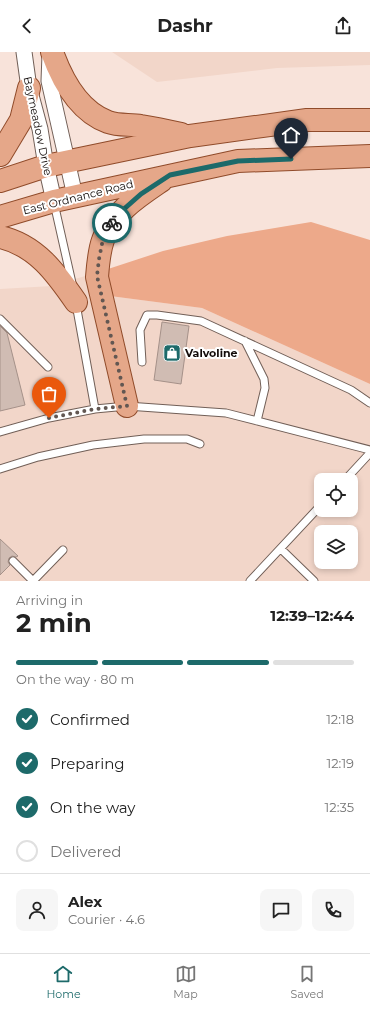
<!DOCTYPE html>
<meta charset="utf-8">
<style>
body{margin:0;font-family:Montserrat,sans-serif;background:#f6f6f6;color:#222;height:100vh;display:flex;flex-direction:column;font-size:15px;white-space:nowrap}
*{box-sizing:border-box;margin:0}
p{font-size:13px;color:#767676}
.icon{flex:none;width:22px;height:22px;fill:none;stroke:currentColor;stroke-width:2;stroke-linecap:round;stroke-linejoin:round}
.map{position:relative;height:529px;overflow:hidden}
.details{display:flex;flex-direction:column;background:#fff;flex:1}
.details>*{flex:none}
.controls{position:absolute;left:314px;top:421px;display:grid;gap:8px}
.controls a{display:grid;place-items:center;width:44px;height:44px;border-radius:8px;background:#fff;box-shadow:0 2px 6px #0003;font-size:20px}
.pin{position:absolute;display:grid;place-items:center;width:34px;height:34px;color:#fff;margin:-41px -17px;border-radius:50% 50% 50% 0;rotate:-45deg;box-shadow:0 0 4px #0007}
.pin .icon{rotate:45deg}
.courier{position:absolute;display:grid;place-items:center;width:40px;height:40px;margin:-20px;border:3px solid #1d6a6a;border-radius:50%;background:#fff;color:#222;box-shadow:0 1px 5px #0007}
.summary em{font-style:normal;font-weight:700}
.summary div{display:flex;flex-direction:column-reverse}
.summary{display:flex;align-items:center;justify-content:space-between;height:68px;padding:0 16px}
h1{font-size:26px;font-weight:700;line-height:30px}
.bar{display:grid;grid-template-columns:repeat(4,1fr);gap:6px 4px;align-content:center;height:48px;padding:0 16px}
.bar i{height:5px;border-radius:3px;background:#e0e0e0}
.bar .on{background:#1d6a6a}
.bar p{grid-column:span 4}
.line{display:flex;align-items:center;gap:10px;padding:0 16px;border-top:1px solid #e0e0e0}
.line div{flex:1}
.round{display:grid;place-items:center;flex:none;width:42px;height:42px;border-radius:8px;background:#f6f6f6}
ol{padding:0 16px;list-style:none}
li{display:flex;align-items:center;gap:12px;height:44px}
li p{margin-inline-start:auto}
li .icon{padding:4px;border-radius:50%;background:#1d6a6a;color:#fff;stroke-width:4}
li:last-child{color:#767676}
li i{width:22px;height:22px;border:2px solid #e0e0e0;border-radius:50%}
header{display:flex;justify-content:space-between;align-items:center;height:52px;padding:0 16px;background:#fff;font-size:18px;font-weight:700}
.tabs{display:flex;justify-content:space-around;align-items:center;height:56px;border-top:1px solid #e0e0e0;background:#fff;font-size:11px;color:#767676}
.tabs a{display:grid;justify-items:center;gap:2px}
.tabs .on{color:#1d6a6a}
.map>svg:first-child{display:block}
.built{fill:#f2d6c9;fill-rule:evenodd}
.green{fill:#eda98a}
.building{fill:#d0bcb3;stroke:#a59189}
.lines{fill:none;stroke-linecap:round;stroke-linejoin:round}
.lane-casing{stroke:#715f57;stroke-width:9}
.street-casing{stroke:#715f57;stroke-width:17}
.primary-casing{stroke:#904b2a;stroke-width:24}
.lane{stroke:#fff;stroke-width:7}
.street{stroke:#fff;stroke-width:15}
.primary{stroke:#e5a789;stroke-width:22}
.done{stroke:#625752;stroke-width:4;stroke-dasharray:0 7.2}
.route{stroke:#1d6a6a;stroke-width:5}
.labels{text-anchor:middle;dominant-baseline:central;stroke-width:4;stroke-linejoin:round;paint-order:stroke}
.street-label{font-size:11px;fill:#120b09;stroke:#fff}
.poi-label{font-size:11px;font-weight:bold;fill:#120b09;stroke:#fff;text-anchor:start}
</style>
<header><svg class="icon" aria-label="back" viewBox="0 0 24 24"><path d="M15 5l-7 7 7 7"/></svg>Dashr<svg class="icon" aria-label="share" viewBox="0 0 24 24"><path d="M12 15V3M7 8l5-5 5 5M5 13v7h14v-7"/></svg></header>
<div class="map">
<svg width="370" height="529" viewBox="0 0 370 529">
<rect width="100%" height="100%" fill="#f8e3da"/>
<path class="built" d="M112 0H370V13L277 16 157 30Z
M105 218 110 244 202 256 370 332V529H0V237L52 234ZM321 428H351V458H321ZM321 480H351V510H321Z"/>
<path class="green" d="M311 170 370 188V332L202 256 110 244 105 218 163 199 227 184Z"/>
<path class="building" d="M162 270 189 274 181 332 154 328Z
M0 274 7 281 25 353 0 359Z
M0 487 18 504 16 505 12 504 9 506 8 510 10 513 0 523Z"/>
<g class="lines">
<defs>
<path id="lane" d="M54 151 72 231
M76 252 95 357
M0 267 48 315
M245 289 264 327 265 336 257 369
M142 310 140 278 147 263H157L201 269 351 338 370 351
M0 380 49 366 95 357 127 354 226 361 370 398
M0 417 38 405 93 393 144 387H187L200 392
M345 428 370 401
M281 497 314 529
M13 509 33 529
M33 529 63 498
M250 529 321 453"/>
<path id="street" d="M24 0 29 36 40 77 46 114 54 149
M50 2 49 29 75 144"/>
<path id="primary" d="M52 0C62 28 78 59 108 70 119 74 130 72 141 74 154 76 168 79 181 82
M0 103 21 68 29 36
M0 129 46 114 190 84 307 68H370
M0 165 54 149 238 109 370 104
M0 185C36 193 56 221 76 250
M127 354 97 225C98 212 99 199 103 188 112 161 139 144 161 129"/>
</defs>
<use href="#lane" class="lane-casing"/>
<use href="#street" class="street-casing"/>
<use href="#primary" class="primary-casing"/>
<use href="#lane" class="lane"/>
<use href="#street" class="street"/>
<use href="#primary" class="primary"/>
</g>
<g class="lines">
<path class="done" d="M49 366 95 357 127 354 97 224 99 207 103 187 112 171"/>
<path class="route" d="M112 171 124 157 141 142 170 123 238 109 291 107"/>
</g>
<defs>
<symbol id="shop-square" viewBox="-11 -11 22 22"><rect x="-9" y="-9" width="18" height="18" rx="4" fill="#1d6a6a" stroke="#fff"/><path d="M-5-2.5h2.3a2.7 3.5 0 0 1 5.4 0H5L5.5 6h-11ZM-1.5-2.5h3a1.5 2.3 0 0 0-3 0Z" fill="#fff"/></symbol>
</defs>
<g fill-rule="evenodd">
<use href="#shop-square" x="162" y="291" width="20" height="20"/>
</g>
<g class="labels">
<g class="street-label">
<text transform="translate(38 74) rotate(78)">Baymeadow Drive</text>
<text transform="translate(78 145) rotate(-14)">East Ordnance Road</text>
</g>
<g class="poi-label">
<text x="185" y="301">Valvoline</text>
</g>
</g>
</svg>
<div class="controls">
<a><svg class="icon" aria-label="locate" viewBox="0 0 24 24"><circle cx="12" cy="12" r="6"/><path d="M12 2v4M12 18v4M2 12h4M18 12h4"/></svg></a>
<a><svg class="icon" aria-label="layers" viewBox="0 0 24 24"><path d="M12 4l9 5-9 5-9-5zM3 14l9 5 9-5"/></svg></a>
</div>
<div class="pin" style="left:49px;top:366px;background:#ea580c"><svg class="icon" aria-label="bag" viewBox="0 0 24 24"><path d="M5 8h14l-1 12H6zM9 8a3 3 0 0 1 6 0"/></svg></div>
<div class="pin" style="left:291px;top:107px;background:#1f2937"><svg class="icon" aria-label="home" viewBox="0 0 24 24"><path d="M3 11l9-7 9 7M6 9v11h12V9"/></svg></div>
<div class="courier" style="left:112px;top:171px"><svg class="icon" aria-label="bike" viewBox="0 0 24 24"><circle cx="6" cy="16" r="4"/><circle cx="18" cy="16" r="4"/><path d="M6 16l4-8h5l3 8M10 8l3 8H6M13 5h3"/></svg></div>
</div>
<section class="details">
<div class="summary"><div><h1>2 min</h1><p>Arriving in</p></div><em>12:39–12:44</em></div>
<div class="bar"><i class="on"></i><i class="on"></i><i class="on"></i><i></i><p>On the way · 80 m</p></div>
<ol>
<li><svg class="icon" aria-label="check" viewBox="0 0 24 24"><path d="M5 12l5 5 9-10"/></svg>Confirmed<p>12:18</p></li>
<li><svg class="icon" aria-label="check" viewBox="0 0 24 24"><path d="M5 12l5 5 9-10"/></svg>Preparing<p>12:19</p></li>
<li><svg class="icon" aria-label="check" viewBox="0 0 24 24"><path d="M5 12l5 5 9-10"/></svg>On the way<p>12:35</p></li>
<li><i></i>Delivered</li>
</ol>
<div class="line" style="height:72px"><a class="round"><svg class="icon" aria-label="person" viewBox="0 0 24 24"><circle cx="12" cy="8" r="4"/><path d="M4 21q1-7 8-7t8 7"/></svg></a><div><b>Alex</b><p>Courier · 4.6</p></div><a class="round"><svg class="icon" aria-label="chat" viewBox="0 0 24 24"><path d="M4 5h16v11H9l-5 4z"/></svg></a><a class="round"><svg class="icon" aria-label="phone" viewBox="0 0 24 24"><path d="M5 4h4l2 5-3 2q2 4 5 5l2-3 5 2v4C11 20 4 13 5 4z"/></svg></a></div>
</section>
<nav class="tabs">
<a class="on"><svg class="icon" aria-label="home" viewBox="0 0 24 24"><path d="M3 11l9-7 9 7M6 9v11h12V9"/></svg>Home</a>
<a><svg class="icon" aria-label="map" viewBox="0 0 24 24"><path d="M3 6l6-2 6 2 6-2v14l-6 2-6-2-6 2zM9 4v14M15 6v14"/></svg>Map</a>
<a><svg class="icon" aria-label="saved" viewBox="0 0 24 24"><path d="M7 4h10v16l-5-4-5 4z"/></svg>Saved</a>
</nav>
